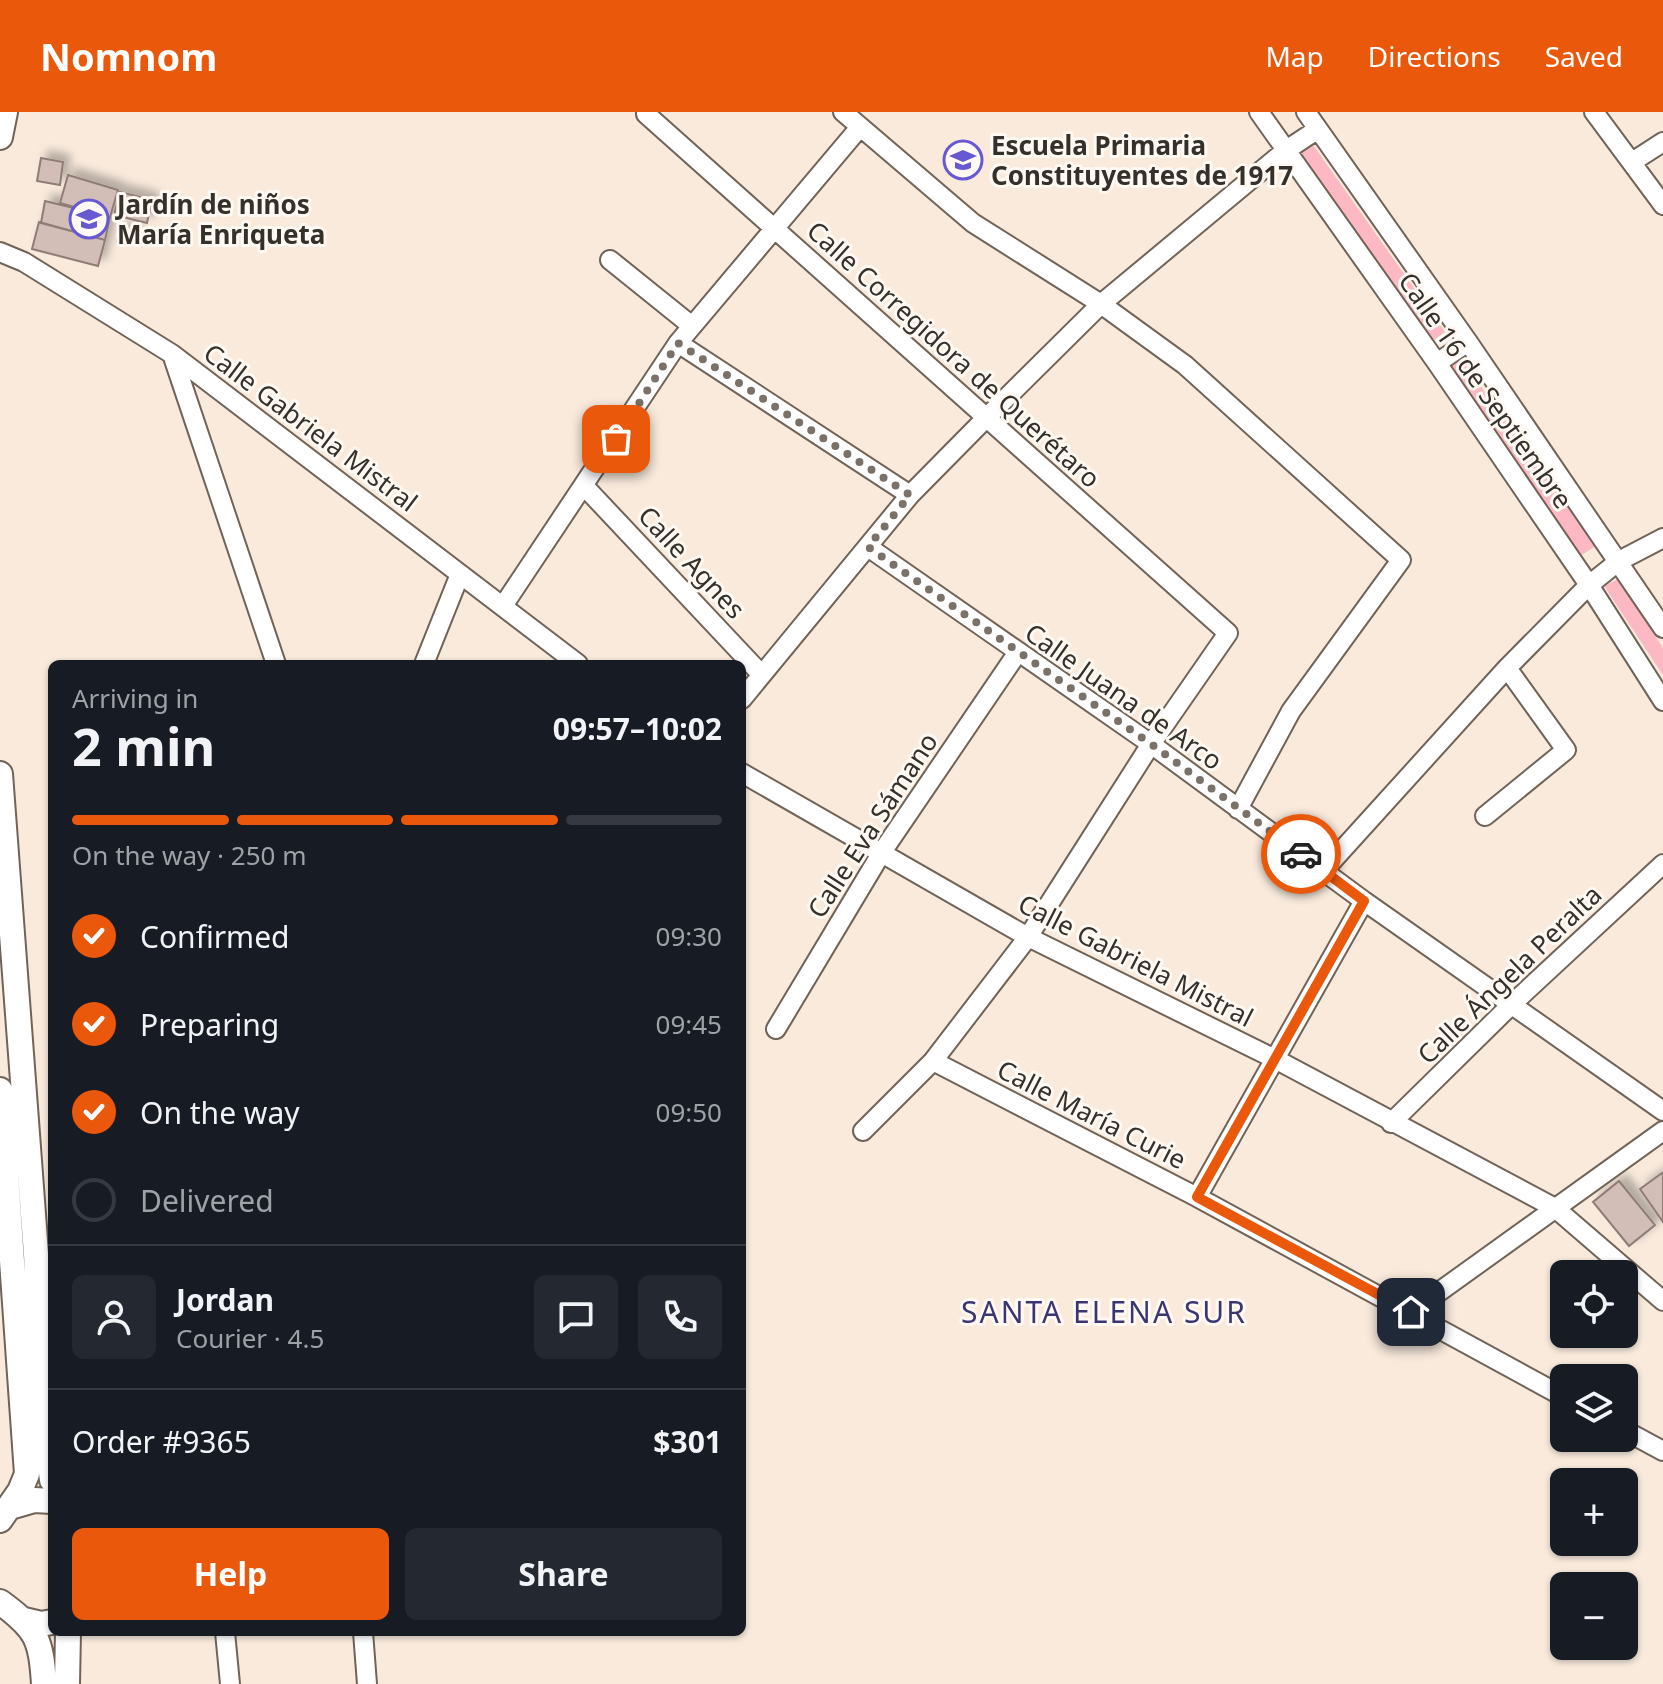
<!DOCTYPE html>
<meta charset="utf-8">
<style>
body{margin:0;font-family:"Noto Sans",sans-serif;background:#242831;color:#f1f3f6;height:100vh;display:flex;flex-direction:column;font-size:30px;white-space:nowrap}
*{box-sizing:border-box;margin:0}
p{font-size:26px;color:#9ea1a6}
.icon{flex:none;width:44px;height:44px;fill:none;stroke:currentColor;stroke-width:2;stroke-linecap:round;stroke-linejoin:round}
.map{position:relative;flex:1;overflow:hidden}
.sheet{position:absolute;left:48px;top:548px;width:698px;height:976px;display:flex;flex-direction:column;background:#171b24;border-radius:12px;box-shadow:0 2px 6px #0004}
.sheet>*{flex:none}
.buttons{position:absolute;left:1550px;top:1148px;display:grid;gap:16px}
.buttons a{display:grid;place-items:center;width:88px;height:88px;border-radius:12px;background:#171b24;box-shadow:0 2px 6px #0004;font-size:40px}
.pin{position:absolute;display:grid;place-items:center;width:68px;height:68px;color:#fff;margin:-34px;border-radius:16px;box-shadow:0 4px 12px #0006}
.courier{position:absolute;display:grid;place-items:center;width:80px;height:80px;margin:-40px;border:6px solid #ea580c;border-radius:50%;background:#fff;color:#222;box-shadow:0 2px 10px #0007}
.overview em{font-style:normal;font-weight:700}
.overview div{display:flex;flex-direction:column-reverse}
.overview{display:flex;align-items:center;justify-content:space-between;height:136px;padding:0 24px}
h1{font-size:52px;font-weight:700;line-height:60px}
.bar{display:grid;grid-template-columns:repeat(4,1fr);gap:12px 8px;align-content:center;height:96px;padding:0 24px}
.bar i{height:10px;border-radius:6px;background:#363941}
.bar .selected{background:#ea580c}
.bar p{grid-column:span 4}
.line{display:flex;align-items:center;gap:20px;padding:0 24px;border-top:2px solid #363941}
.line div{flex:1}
.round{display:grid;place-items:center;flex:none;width:84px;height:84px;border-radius:12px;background:#242831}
ol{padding:0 24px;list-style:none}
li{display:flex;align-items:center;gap:24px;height:88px}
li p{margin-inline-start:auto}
li .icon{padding:8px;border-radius:50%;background:#ea580c;color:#fff;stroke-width:4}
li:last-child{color:#9ea1a6}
li i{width:44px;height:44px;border:4px solid #363941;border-radius:50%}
.cta{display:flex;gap:16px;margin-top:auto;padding:16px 24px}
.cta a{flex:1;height:92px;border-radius:12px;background:#ea580c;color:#fff;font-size:32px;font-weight:700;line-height:92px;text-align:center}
.cta a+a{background:#242831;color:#f1f3f6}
header{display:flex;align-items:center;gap:48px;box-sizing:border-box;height:112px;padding:0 40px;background:#ea580c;color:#fff}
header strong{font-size:38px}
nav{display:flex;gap:44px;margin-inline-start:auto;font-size:28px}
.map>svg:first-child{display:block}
.green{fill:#fcb9c3}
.building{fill:#d2bdb7;stroke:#8f7c77;stroke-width:2;filter:url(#shadow)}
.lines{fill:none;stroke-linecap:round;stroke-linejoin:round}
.minor-casing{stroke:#706357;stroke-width:22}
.major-casing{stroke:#706357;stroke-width:28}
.minor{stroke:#fff;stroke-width:18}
.major{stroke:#fff;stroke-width:24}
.done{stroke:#7a7168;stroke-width:8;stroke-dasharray:0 14.4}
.route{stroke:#ea580c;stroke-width:10}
.labels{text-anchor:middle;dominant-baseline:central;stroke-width:6;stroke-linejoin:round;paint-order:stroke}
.poi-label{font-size:26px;font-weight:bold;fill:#36302a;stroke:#fff9f3;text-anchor:start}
.street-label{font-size:26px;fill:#36302a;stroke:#fff9f3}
.quarter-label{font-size:30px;letter-spacing:2px;fill:#3b3672;stroke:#fff9f3}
</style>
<header>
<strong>Nomnom</strong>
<nav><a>Map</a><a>Directions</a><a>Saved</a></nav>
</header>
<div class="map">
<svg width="1663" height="1572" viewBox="0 0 1663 1572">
<defs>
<filter id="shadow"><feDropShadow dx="7" dy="-7" stdDeviation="4" flood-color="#0004"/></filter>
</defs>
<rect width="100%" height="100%" fill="#f9eadc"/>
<path class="green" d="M1311 30 1445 220 1432 229 1299 40Z
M1459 244 1596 434 1580 444 1448 251Z
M1618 467 1663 536V563L1604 474Z"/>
<path class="building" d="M41 46 63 50 60 73 37 69Z
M68 63 118 78 110 105 60 91Z
M120 80 152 88 147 111 114 103Z
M45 89 110 105 105 128 41 111Z
M39 110 105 128 98 154 32 137Z
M120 117 135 121 133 132 117 129Z
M1662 1061 1663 1063V1110L1640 1077Z
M1619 1069 1655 1113 1629 1134 1593 1090Z"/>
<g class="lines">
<defs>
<path id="minor" d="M843 0 973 111 1101 192 1185 253 1401 448 1291 599 1238 697
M1259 0 1437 251 1589 473 1663 589
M1306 0 1468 230 1663 516
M1594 0 1663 93
M646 2 1228 521 1151 632 1028 825 933 949 863 1019
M1632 50 1663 30
M0 140 24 150 172 242 578 552
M610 148 692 214
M678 231 910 383
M172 242 276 552
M1437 251 1468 230
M585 375 761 562
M868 435 1151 632 1364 789 1663 999
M503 494 678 231 860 15
M424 552 460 462
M742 587 910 383 986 306 1101 192 1285 39 1318 17
M742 661 1028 825 1275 947 1555 1096 1663 1189
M1485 704 1566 638 1507 556
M1324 758 1507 556 1589 473 1619 449 1663 426
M776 917 882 740 1018 540
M933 949 1197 1085 1564 1285
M1391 1011 1512 892 1663 752
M1197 1085 1364 789
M1411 1200 1663 1019
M1624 1318 1663 1339
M225 1520 230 1572
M363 1520 367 1572"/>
<path id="major" d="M0 25 5 0
M0 662 36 1142 44 1308 52 1368
M0 978 27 1362 20 1379 0 1408
M10 1395 34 1388 52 1389
M0 1490C37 1517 41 1527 44 1572
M24 1508 41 1512 52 1510
M67 1572 68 1520"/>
</defs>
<use href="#minor" class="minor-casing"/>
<use href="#major" class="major-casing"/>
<use href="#minor" class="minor"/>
<use href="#major" class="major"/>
</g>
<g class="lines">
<path class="done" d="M616 327 678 231 910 383 868 435 1151 632 1301 742"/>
<path class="route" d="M1301 742 1364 789 1197 1085 1411 1200"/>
</g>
<defs>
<symbol id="school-ring" viewBox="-11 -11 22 22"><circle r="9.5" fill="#fff9f3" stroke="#6759d2" stroke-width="1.5"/><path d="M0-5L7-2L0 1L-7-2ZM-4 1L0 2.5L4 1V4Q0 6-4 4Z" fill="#6759d2"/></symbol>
</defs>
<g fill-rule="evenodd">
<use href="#school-ring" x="941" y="26" width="44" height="44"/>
<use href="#school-ring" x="67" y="85" width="44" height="44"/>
</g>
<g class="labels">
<g class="poi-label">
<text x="991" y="33">Escuela Primaria<tspan x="991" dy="30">Constituyentes de 1917</tspan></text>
<text x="117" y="92">Jardín de niños<tspan x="117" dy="30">María Enriqueta</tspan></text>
</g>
<g class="street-label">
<text transform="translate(954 242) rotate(42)">Calle Corregidora de Querétaro</text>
<text transform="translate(1486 278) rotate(55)">Calle 16 de Septiembre</text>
<text transform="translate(311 315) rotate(37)">Calle Gabriela Mistral</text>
<text transform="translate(692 450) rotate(47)">Calle Agnes</text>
<text transform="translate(1124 584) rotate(35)">Calle Juana de Arco</text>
<text transform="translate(872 713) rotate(-57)">Calle Eva Sámano</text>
<text transform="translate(1136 848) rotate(27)">Calle Gabriela Mistral</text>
<text transform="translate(1509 862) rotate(-44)">Calle Ángela Peralta</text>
<text transform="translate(1092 1002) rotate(27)">Calle María Curie</text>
</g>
<g class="quarter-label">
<text x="1104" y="1199">SANTA ELENA SUR</text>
</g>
</g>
</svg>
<div class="buttons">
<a><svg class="icon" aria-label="locate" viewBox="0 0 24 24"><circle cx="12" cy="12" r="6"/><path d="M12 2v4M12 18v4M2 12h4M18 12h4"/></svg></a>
<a><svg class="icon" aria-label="layers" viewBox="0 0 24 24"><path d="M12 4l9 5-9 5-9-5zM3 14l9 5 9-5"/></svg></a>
<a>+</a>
<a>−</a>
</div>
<div class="pin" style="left:616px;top:327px;background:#ea580c"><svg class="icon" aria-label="bag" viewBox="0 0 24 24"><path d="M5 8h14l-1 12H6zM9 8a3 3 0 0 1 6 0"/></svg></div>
<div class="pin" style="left:1411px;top:1200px;background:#1f2937"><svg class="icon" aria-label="home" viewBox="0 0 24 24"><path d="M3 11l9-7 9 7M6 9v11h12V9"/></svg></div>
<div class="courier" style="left:1301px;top:742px"><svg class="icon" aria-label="car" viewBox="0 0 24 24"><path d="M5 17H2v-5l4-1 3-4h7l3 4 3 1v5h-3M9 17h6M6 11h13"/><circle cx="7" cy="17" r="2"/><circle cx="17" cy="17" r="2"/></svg></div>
<section class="sheet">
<div class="overview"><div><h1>2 min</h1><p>Arriving in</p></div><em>09:57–10:02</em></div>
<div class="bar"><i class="selected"></i><i class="selected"></i><i class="selected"></i><i></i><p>On the way · 250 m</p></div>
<ol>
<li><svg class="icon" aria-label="check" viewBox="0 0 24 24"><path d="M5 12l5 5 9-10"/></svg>Confirmed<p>09:30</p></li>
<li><svg class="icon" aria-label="check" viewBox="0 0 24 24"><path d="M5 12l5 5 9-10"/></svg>Preparing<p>09:45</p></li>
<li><svg class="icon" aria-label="check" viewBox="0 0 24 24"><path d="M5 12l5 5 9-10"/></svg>On the way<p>09:50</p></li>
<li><i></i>Delivered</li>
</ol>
<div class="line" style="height:144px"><a class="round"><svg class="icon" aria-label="person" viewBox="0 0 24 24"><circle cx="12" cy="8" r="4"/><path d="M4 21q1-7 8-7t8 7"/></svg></a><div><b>Jordan</b><p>Courier · 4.5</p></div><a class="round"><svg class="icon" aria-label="chat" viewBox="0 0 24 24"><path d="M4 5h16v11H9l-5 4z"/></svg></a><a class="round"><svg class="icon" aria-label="phone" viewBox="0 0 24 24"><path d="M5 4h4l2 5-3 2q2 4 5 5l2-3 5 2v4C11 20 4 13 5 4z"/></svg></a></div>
<div class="line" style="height:104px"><div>Order #9365</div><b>$301</b></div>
<div class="cta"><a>Help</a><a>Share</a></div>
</section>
</div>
